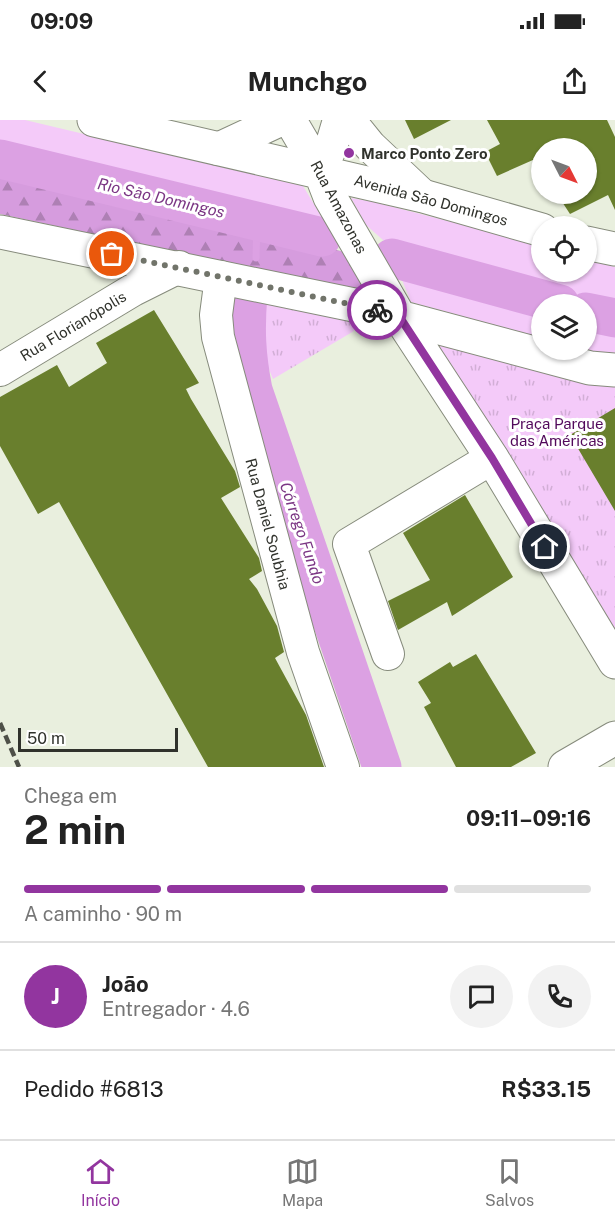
<!DOCTYPE html>
<html lang="pt">
<meta charset="utf-8">
<style>
body{margin:0;font-family:"Public Sans",sans-serif;background:#f2f2f2;color:#222;height:100vh;display:flex;flex-direction:column;font-size:22px;white-space:nowrap}
*{box-sizing:border-box;margin:0}
p{font-size:20px;color:#767676}
.icon{flex:none;width:33px;height:33px;fill:none;stroke:currentColor;stroke-width:2;stroke-linecap:round;stroke-linejoin:round}
.map{position:relative;height:647px;overflow:hidden}
.details{display:flex;flex-direction:column;background:#fff;flex:1}
.details>*{flex:none}
.needle{width:39px;rotate:132deg}
.buttons{position:absolute;left:531px;top:18px;display:grid;gap:12px}
.buttons a{display:grid;place-items:center;width:66px;height:66px;border-radius:50%;background:#fff;box-shadow:0 2px 4px #0004;font-size:30px}
.scale{position:absolute;left:18px;bottom:15px;width:160px;box-sizing:border-box;padding-left:6px;border:3px solid #30322c;border-top:0;font-size:16px;line-height:21px;white-space:nowrap;color:#30322c;-webkit-text-stroke:4px #fff;paint-order:stroke}
.pin{position:absolute;display:grid;place-items:center;width:51px;height:51px;color:#fff;margin:-26px;border:3px solid #fff;border-radius:50%;box-shadow:0 2px 6px #0007}
.courier{position:absolute;display:grid;place-items:center;width:60px;height:60px;margin:-30px;border:4px solid #92359f;border-radius:50%;background:#fff;color:#222;box-shadow:0 2px 8px #0007}
.head em{font-style:normal;font-weight:700}
.head div{display:flex;flex-direction:column-reverse}
.head{display:flex;align-items:center;justify-content:space-between;height:102px;padding:0 24px}
h1{font-size:39px;font-weight:700;line-height:45px}
.bar{display:grid;grid-template-columns:repeat(4,1fr);gap:9px 6px;align-content:center;height:72px;padding:0 24px}
.bar i{height:8px;border-radius:4px;background:#e0e0e0}
.bar .active{background:#92359f}
.bar p{grid-column:span 4}
.line{display:flex;align-items:center;gap:15px;padding:0 24px;border-top:2px solid #e0e0e0}
.line div{flex:1}
.round{display:grid;place-items:center;flex:none;width:63px;height:63px;border-radius:32px;background:#f2f2f2}
.status{display:flex;justify-content:space-between;align-items:center;height:42px;padding:0 30px;background:#fff;direction:ltr}
.status svg{height:16px;fill:currentColor}
header{display:flex;justify-content:space-between;align-items:center;height:78px;padding:0 24px;background:#fff;font-size:27px;font-weight:700}
.menu{display:flex;justify-content:space-around;align-items:center;height:84px;border-top:2px solid #e0e0e0;background:#fff;font-size:16px;color:#767676}
.menu a{display:grid;justify-items:center;gap:3px}
.menu .active{color:#92359f}
.map>svg:first-child{display:block}
.green{fill:#f4caf9}
.forest{fill:url(#forest-firs)}
.park{fill:url(#park-tufts)}
.lines{fill:none;stroke-linecap:round;stroke-linejoin:round}
.stream{stroke:#dca1e3;stroke-width:7}
.river{stroke:#dca1e3;stroke-width:39}
.building{fill:#697f2d}
.minor-casing{stroke:#868b7c;stroke-width:34}
.major-casing{stroke:#868b7c;stroke-width:35}
.minor{stroke:#fff;stroke-width:32}
.major{stroke:#fff;stroke-width:33}
.rail{stroke:#4e5048;stroke-width:4.5;stroke-dasharray:9 4.5;stroke-linecap:butt}
.done{stroke:#71746a;stroke-width:6;stroke-dasharray:0 10.8}
.route{stroke:#92359f;stroke-width:8}
.poi-dot{fill:#92359f;stroke:#fff;stroke-width:2}
.labels{text-anchor:middle;dominant-baseline:central;stroke-width:6;stroke-linejoin:round;paint-order:stroke}
.poi-label{font-size:15px;font-weight:bold;fill:#30322c;stroke:#fff;text-anchor:start}
.street-label{font-size:15px;fill:#30322c;stroke:#fff}
.park-label{font-size:15px;fill:#52095b;stroke:#fff}
.water-label{font-size:16px;font-style:italic;fill:#7b3684;stroke:#fff}
</style>
<div class="status"><b>09:09</b><svg viewBox="0 0 49 12"><path d="M0 12V9h3v3zM5 12V6h3v6zM10 12V3h3v9zM15 12V0h3v12zM26 1h20v11H26zM47 4h2v5h-2z"/></svg></div>
<header><svg class="icon" aria-label="back" viewBox="0 0 24 24"><path d="M15 5l-7 7 7 7"/></svg>Munchgo<svg class="icon" aria-label="share" viewBox="0 0 24 24"><path d="M12 15V3M7 8l5-5 5 5M5 13v7h14v-7"/></svg></header>
<div class="map">
<svg width="615" height="647" viewBox="0 0 615 647">
<defs>
<pattern id="forest-firs" width="22" height="20" patternUnits="userSpaceOnUse" patternTransform="scale(1.5)"><rect width="22" height="20" fill="#d69cde"/><path d="M5 1l3.5 6h-7zM16 11l3.5 6h-7z" fill="#ae80b4"/></pattern>
<pattern id="park-tufts" width="24" height="20" patternUnits="userSpaceOnUse" patternTransform="scale(1.5)"><rect width="24" height="20" fill="#f4caf9"/><path d="M3 7l-1-3M5 7V3M7 7l1-3M15 17l-1-3M17 17v-4M19 17l1-3" fill="none" stroke="#d2aed6"/></pattern>
</defs>
<rect width="100%" height="100%" fill="#e9efde"/>
<path class="green" d="M0 0H25L303 66 329 109 0 30Z
M351 78 374 82 541 125 542 152H586L587 139 615 147V183L600 181 383 120 366 105Z
M398 150 541 189V218L411 182Z
M587 201 615 209V236L581 230H586Z"/>
<path class="forest" d="M0 52 345 132 368 173 0 94Z"/>
<path class="park" d="M266 170 353 188 354 211 273 259C261 231 255 199 266 170Z
M427 217 615 263V517Z"/>
<g class="lines">
<path class="stream" d="M256 138 257 102"/>
<path class="river" d="M0 39 322 117
M392 138 560 184
M248 174C245 209 246 235 253 270L382 647
M586 192 615 198"/>
</g>
<path class="building" d="M405 0H451L414 19Z
M487 0H607L615 17V90L608 75 570 94 557 74H586V57L597 52 586 28H542V36L497 56 485 32 500 24Z
M154 190 199 263 186 269 191 279 235 351 240 367 221 378 259 438 262 451 249 459 257 469 277 506 284 532 275 538 306 595 324 647H208L59 382 38 394 0 326V277L57 245 69 267 107 243 96 223Z
M615 288V391L570 315Z
M465 375 513 457 452 496 447 482 398 510 388 481 430 460 403 413Z
M476 534 536 633 511 647H456L424 587 431 583 418 562 450 542 453 547Z"/>
<g class="lines">
<defs>
<path id="minor" d="M290 0 320 51
M349 0 370 26 423 76
M218 29 280 0
M320 51 331 27 339 0
M221 157 216 195 218 217 303 532 343 647
M0 250 133 170 179 147
M388 534 349 424 492 338"/>
<path id="major" d="M94 0 423 76 542 110
M320 51 330 77 399 196 492 338 615 542
M0 112 354 185 590 248 615 250
M586 123 615 129
M565 647 615 618"/>
</defs>
<use href="#minor" class="minor-casing"/>
<use href="#major" class="major-casing"/>
<use href="#minor" class="minor"/>
<use href="#major" class="major"/>
<path class="rail" d="M0 603 19 647"/>
</g>
<g class="lines">
<path class="done" d="M112 134 377 190"/>
<path class="route" d="M377 190 399 196 492 338 545 427"/>
</g>
<circle class="poi-dot" cx="349" cy="33" r="6"/>
<g class="labels">
<g class="poi-label">
<text x="361" y="33">Marco Ponto Zero</text>
</g>
<g class="street-label">
<text transform="translate(431 80) rotate(15)">Avenida São Domingos</text>
<text transform="translate(339 87) rotate(62)">Rua Amazonas</text>
<text transform="translate(73 206) rotate(-31)">Rua Florianópolis</text>
<text transform="translate(268 404) rotate(75)">Rua Daniel Soubhia</text>
</g>
<g class="park-label">
<text x="557" y="303">Praça Parque<tspan x="557" dy="17">das Américas</tspan></text>
</g>
<g class="water-label">
<text transform="translate(161 78) rotate(13)">Rio São Domingos</text>
<text transform="translate(302 413) rotate(71)">Córrego Fundo</text>
</g>
</g>
</svg>
<div class="buttons">
<a><svg class="needle" viewBox="-14 -14 28 28"><path d="M0-13l5 13h-10z" fill="#e53935"/><path d="M0 13l5-13h-10z" fill="#767676"/></svg></a>
<a><svg class="icon" aria-label="locate" viewBox="0 0 24 24"><circle cx="12" cy="12" r="6"/><path d="M12 2v4M12 18v4M2 12h4M18 12h4"/></svg></a>
<a><svg class="icon" aria-label="layers" viewBox="0 0 24 24"><path d="M12 4l9 5-9 5-9-5zM3 14l9 5 9-5"/></svg></a>
</div>
<div class="scale">50 m</div>
<div class="pin" style="left:112px;top:134px;background:#ea580c"><svg class="icon" aria-label="bag" viewBox="0 0 24 24"><path d="M5 8h14l-1 12H6zM9 8a3 3 0 0 1 6 0"/></svg></div>
<div class="pin" style="left:545px;top:427px;background:#1f2937"><svg class="icon" aria-label="home" viewBox="0 0 24 24"><path d="M3 11l9-7 9 7M6 9v11h12V9"/></svg></div>
<div class="courier" style="left:377px;top:190px"><svg class="icon" aria-label="bike" viewBox="0 0 24 24"><circle cx="6" cy="16" r="4"/><circle cx="18" cy="16" r="4"/><path d="M6 16l4-8h5l3 8M10 8l3 8H6M13 5h3"/></svg></div>
</div>
<section class="details">
<div class="head"><div><h1>2 min</h1><p>Chega em</p></div><em>09:11–09:16</em></div>
<div class="bar"><i class="active"></i><i class="active"></i><i class="active"></i><i></i><p>A caminho · 90 m</p></div>
<div class="line" style="height:108px"><b class="round" style="background:#92359f;color:#fff">J</b><div><b>João</b><p>Entregador · 4.6</p></div><a class="round"><svg class="icon" aria-label="chat" viewBox="0 0 24 24"><path d="M4 5h16v11H9l-5 4z"/></svg></a><a class="round"><svg class="icon" aria-label="phone" viewBox="0 0 24 24"><path d="M5 4h4l2 5-3 2q2 4 5 5l2-3 5 2v4C11 20 4 13 5 4z"/></svg></a></div>
<div class="line" style="height:78px"><div>Pedido #6813</div><b>R$33.15</b></div>
</section>
<nav class="menu">
<a class="active"><svg class="icon" aria-label="home" viewBox="0 0 24 24"><path d="M3 11l9-7 9 7M6 9v11h12V9"/></svg>Início</a>
<a><svg class="icon" aria-label="map" viewBox="0 0 24 24"><path d="M3 6l6-2 6 2 6-2v14l-6 2-6-2-6 2zM9 4v14M15 6v14"/></svg>Mapa</a>
<a><svg class="icon" aria-label="saved" viewBox="0 0 24 24"><path d="M7 4h10v16l-5-4-5 4z"/></svg>Salvos</a>
</nav>
